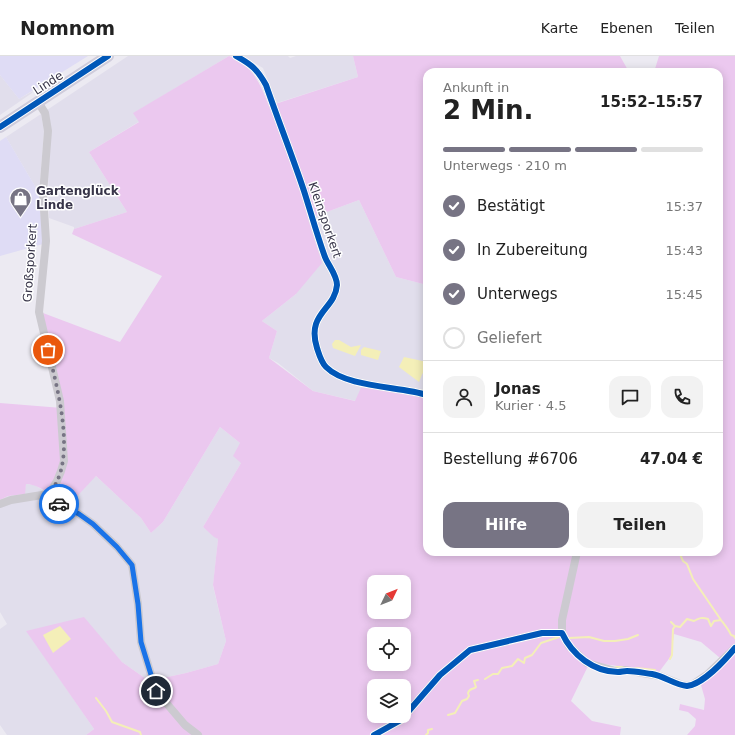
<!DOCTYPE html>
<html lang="de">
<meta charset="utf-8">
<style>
body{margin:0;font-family:"DejaVu Sans",sans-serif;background:#f2f2f2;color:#222;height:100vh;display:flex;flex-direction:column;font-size:15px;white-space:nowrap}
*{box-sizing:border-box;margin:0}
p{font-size:13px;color:#767676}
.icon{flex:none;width:22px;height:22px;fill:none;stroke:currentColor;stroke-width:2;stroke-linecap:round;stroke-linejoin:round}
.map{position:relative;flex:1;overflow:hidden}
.details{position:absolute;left:423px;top:12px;width:300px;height:488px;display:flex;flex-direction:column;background:#fff;border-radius:12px;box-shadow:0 2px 10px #0003}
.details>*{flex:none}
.needle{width:26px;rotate:47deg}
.fabs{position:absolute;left:367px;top:519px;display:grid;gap:8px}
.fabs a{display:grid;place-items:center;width:44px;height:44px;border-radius:8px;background:#fff;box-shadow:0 2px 10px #0003;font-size:20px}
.pin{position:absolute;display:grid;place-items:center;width:34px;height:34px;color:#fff;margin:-17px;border:2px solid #fff;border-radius:50%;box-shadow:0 1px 4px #0007}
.courier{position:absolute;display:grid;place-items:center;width:40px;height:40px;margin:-20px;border:3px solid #1a73e8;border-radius:50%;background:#fff;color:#222;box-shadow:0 1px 5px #0007}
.summary em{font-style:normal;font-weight:700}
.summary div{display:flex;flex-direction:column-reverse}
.summary{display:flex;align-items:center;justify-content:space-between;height:68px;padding:0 20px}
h1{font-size:26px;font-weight:700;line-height:30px}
.bar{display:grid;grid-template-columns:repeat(4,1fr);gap:6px 4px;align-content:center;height:48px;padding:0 20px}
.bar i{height:5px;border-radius:3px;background:#e0e0e0}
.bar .active{background:#777484}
.bar p{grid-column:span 4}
.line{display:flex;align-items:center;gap:10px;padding:0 20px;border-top:1px solid #e0e0e0}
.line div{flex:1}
.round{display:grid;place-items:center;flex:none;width:42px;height:42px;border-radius:12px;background:#f2f2f2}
ol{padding:0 20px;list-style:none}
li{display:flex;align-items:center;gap:12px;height:44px}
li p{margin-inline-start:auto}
li .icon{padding:4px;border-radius:50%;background:#777484;color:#fff;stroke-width:4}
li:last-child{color:#767676}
li i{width:22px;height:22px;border:2px solid #e0e0e0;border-radius:50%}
.primary-button{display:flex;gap:8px;margin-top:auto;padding:8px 20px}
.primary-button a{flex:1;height:46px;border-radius:12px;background:#777484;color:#fff;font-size:16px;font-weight:700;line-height:46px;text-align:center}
.primary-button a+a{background:#f2f2f2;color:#222}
header{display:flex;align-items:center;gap:24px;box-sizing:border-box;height:56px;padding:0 20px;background:#fff;border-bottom:1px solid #e0e0e0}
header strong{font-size:19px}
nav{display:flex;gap:22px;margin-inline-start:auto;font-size:14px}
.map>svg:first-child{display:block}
.residential{fill:#e1deec}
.commercial{fill:#dfdcf5}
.green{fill:#ebc8ef;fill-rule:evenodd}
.water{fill:#f4efb8}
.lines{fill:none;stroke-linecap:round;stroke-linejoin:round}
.stream{stroke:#f4efb8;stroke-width:2}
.minor{stroke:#cccad0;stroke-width:8}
.primary{stroke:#cfccdb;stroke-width:12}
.cycleway-casing{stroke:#fff;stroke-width:8}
.cycleway{stroke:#0057b8;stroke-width:6}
.done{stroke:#777484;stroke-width:4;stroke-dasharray:0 7.2}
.route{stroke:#1a73e8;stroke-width:5}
.labels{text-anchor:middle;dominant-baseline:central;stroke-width:3;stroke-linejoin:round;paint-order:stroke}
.street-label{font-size:12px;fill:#383549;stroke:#fff}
.poi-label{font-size:12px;font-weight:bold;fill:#383549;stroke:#fff;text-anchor:start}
</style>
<header>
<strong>Nomnom</strong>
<nav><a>Karte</a><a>Ebenen</a><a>Teilen</a></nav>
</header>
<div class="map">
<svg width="735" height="679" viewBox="0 0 735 679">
<rect width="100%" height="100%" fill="#eceaf2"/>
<path class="residential" d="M128 0H229L134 57 140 65 89 96 127 156 74 173V171L49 162 47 54Z
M242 0H288L290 2 296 0H353L358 21 277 47 263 12Z
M0 19 19 43 33 35 32 37 0 59Z
M41 58 44 75 39 137 6 81Z
M359 144 396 221 427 229V331L422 336 356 345 313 335 278 307 269 302 277 275 262 265 296 238 308 163Z
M220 371 240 387 241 407 203 471 218 483 213 530 226 585 218 608 186 617 149 625 122 606 103 585 27 575 94 673 86 679H7L0 669V573L7 568 0 556V444L8 440 24 438 26 428 35 429 58 445 96 420 141 462 151 477 163 466Z"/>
<path class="commercial" d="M0 0H88L19 43 0 19Z
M6 81 39 137 43 188 0 200V85Z"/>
<path class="green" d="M229 0C252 8 261 29 269 50L358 21 353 0H620L629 16H427V229L396 221 359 144 308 163 322 207 296 238 262 265 277 275 269 302 313 335 355 345 364 325 422 336 427 331V496H719V16H654L659 0H735V679H687L695 670 696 663 688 656 679 654 680 648 704 654 705 643 701 629 726 607 701 586 674 578 671 600 659 616 590 606 571 645 592 665 621 671 620 679H86L94 673 26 575 84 561 122 606 149 625 186 617 218 608 226 585 213 529 218 483 214 481 203 471 241 407 233 400 240 387 220 371 163 466 151 477 141 462 96 420 68 450C52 443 44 429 26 428L25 438 8 440 0 444V347L62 352 43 257 120 286 162 220 72 178 74 173 127 156 89 96 139 66 133 57ZM374 526H404V556H374ZM374 578H404V608H374ZM374 630H404V660H374Z"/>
<path class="water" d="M335 284H339L351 291 361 289 355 300 333 292 332 288Z
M364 291 381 295 378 304 361 299V294Z
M404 301 427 306 419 326 399 311Z
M60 570 71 583 53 597 43 579Z"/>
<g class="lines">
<path class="stream" d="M422 316 427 318
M679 496 683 505 687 508 693 523 721 564
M671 566 675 570 680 571 687 563 694 565C699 562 702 561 708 563L711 570 714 565 721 564C724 568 729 574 731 579L734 580 735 582
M569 582 589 581 604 585H615L628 583 638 579
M670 603 672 599 673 573 675 570
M616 611H625
M636 612 655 614
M485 623 493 618H498L502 612 512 610 518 603 524 607 525 602 532 599 541 587 559 581
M96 642 106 655 112 666 140 676 141 679
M448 659 455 657 462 645 467 643 469 640 468 637C470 631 473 634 476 631L474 625 478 624
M426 679 428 677V674L432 673"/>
<path class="minor" d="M236 0C252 9 257 13 266 29 278 64 292 99 304 135 311 157 317 179 325 201 328 209 337 219 337 229 335 254 306 257 317 292 319 298 321 306 326 311 347 332 400 330 427 339
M48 438 52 443 79 458 93 468 117 491 132 509 138 548 141 586 156 635 185 669 198 679
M0 448 11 444 48 438C57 429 61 417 64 405L60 345 39 256 46 185 43 138 48 75 45 57 38 46
M577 496 562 564V577L569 590 587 607 619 616 625 614 660 620 682 629 687 630 692 629 708 618 735 592
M374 679 401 664 440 619 470 594 542 577H562"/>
<path class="primary" d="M0 71 108 0"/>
<defs>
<path id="cycleway" d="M236 0C252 9 257 13 266 29 278 64 292 99 304 135 311 157 317 179 325 201 328 209 337 219 337 229 335 254 306 257 317 292 319 298 321 306 326 311 347 332 400 330 427 339
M0 71 108 0
M374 679 401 664 440 619 470 594 542 577H562C572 599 594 616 618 616 621 616 624 615 627 615 635 615 644 617 652 618 664 620 675 629 687 630 703 628 725 604 735 592"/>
</defs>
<use href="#cycleway" class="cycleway-casing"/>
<use href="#cycleway" class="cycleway"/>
</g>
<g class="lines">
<path class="done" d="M48 294C57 331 79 408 48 438L52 443 59 448"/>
<path class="route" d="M59 448 79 458 93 468 117 491 132 509 138 548 141 586 156 635"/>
</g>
<defs>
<symbol id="shop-pin" viewBox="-11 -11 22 30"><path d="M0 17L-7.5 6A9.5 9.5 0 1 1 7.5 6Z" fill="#777484" stroke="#fff"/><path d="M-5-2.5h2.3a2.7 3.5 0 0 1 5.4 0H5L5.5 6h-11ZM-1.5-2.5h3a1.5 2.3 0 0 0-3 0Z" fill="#fff"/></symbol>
</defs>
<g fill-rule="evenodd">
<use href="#shop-pin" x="8" y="130" width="25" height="34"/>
</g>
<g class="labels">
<g class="street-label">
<text transform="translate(48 27) rotate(-33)">Linde</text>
<text transform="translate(325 164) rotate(71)">Kleinsporkert</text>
<text transform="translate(30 207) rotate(-86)">Großsporkert</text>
</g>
<g class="poi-label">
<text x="36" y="135">Gartenglück<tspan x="36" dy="14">Linde</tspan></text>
</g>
</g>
</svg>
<div class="fabs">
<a><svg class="needle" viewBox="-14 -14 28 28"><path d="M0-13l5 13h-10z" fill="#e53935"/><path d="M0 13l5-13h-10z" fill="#767676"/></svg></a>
<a><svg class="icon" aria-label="locate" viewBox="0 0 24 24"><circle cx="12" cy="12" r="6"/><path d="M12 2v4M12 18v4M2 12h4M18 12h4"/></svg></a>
<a><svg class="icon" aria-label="layers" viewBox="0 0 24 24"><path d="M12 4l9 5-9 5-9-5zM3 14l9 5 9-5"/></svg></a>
</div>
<div class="pin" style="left:48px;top:294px;background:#ea580c"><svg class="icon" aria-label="bag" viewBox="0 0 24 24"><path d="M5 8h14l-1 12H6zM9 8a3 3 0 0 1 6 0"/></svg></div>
<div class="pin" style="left:156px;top:635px;background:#1f2937"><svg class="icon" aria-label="home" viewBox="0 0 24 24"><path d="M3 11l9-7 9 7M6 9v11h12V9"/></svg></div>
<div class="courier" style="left:59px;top:448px"><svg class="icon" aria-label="car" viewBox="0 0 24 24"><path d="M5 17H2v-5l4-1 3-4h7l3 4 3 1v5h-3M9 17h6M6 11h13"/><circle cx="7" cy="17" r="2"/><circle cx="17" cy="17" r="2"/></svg></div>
<section class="details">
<div class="summary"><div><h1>2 Min.</h1><p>Ankunft in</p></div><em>15:52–15:57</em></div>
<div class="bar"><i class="active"></i><i class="active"></i><i class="active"></i><i></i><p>Unterwegs · 210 m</p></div>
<ol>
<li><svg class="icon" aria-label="check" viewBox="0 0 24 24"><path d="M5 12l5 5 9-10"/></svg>Bestätigt<p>15:37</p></li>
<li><svg class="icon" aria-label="check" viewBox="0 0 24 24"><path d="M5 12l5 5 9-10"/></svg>In Zubereitung<p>15:43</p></li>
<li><svg class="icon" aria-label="check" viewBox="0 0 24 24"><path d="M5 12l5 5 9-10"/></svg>Unterwegs<p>15:45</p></li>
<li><i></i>Geliefert</li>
</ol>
<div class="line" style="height:72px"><a class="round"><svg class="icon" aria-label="person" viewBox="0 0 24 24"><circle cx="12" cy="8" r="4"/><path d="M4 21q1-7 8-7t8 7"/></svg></a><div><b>Jonas</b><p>Kurier · 4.5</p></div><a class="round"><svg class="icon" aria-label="chat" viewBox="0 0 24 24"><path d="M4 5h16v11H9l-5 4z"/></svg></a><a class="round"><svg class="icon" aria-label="phone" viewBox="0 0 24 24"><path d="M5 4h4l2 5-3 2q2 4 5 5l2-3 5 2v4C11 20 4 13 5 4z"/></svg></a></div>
<div class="line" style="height:52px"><div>Bestellung #6706</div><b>47.04 €</b></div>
<div class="primary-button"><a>Hilfe</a><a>Teilen</a></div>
</section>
</div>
